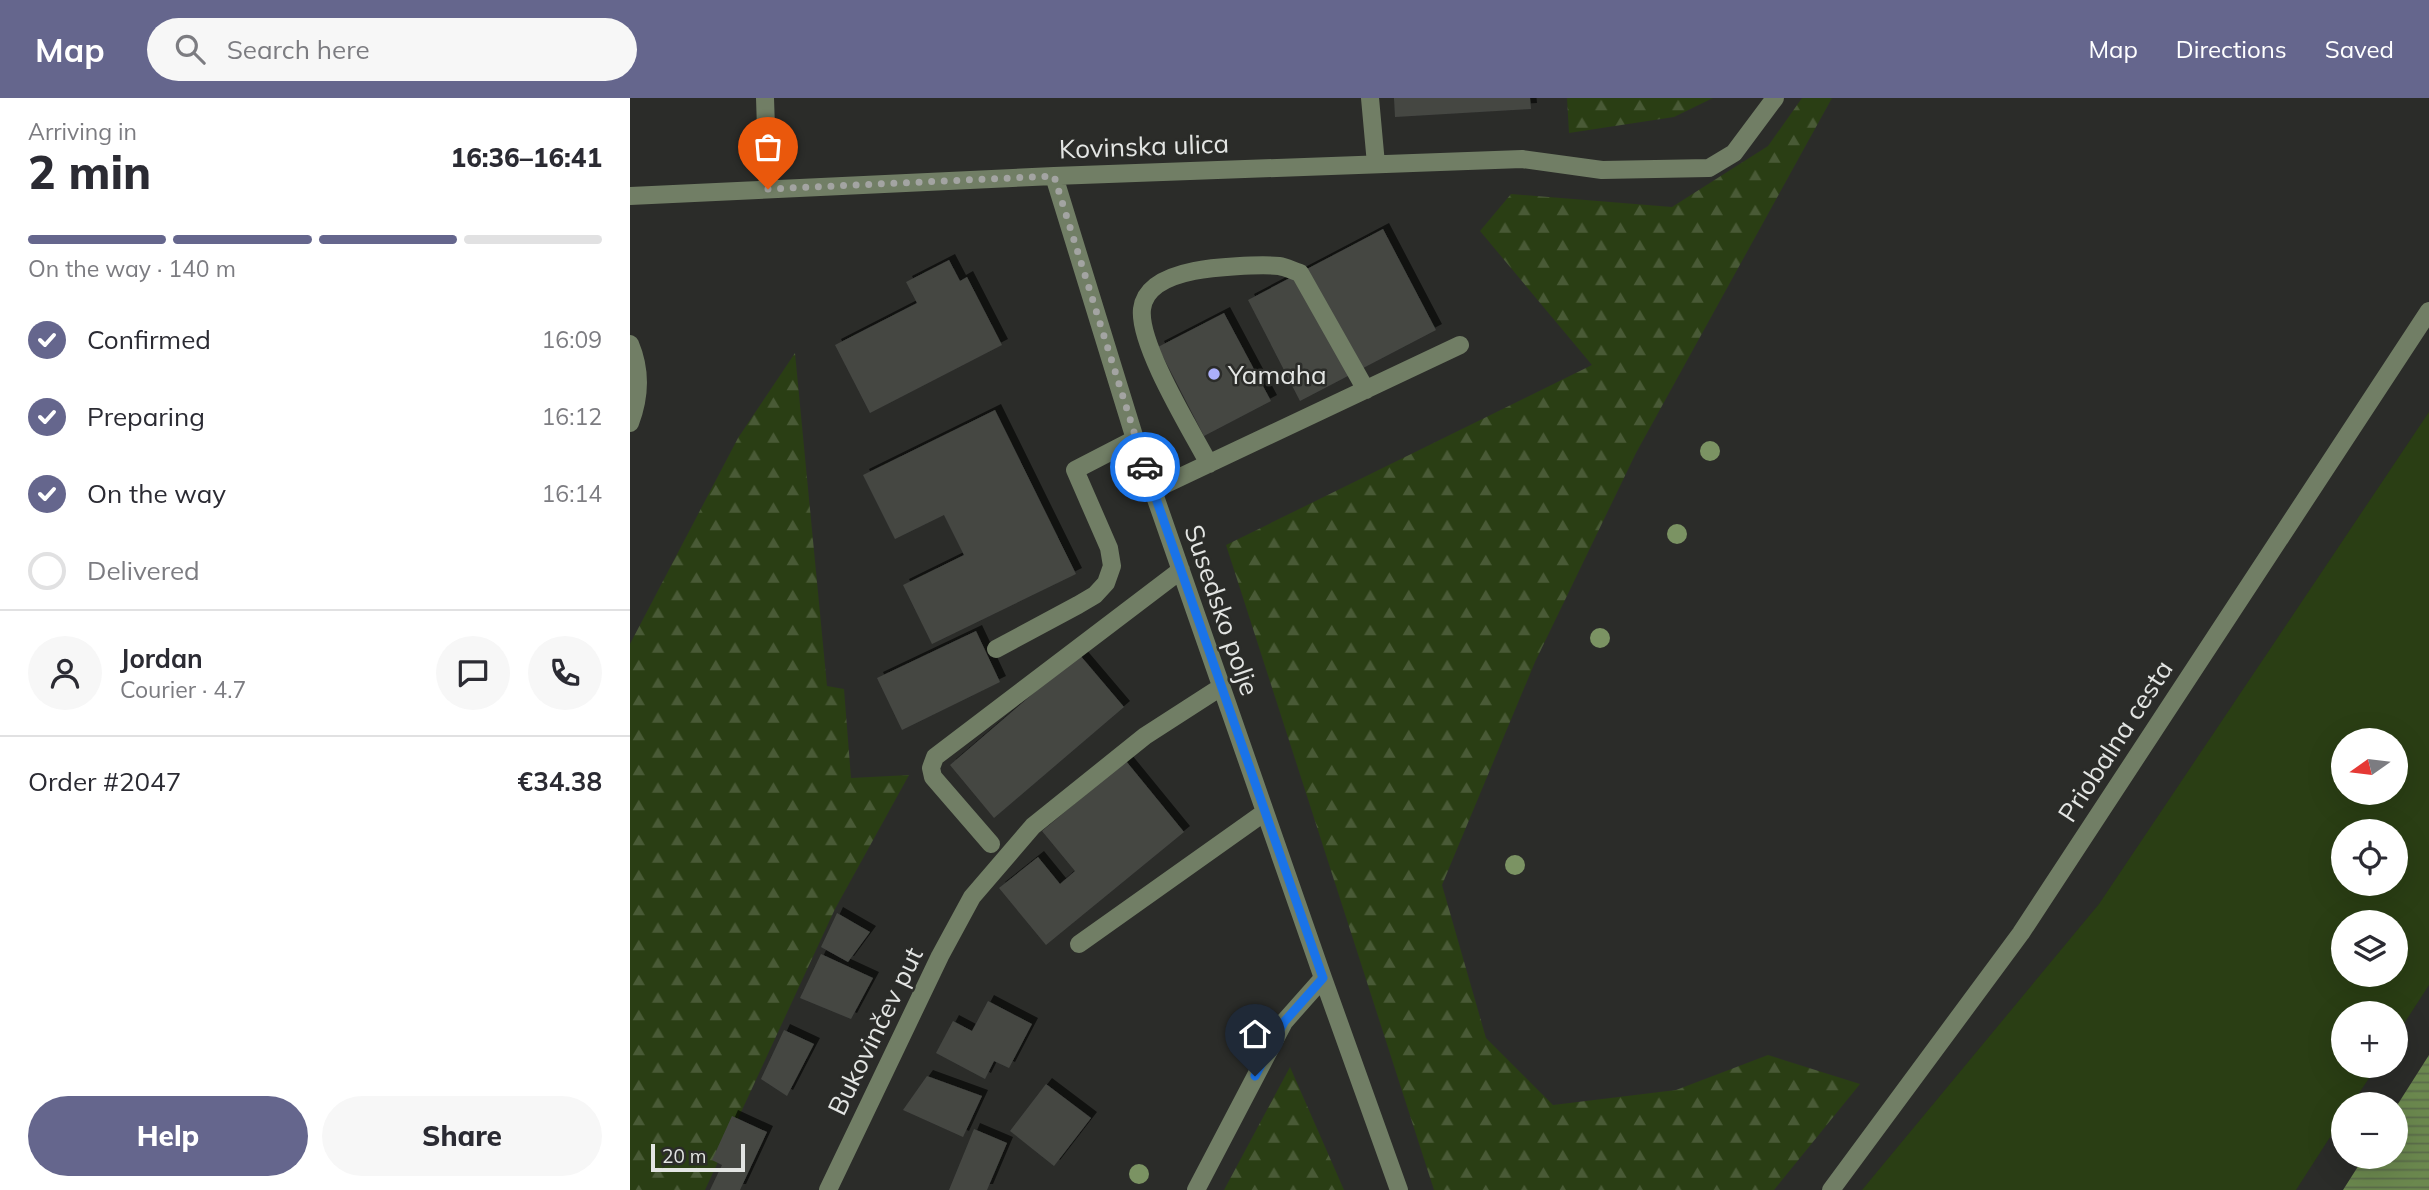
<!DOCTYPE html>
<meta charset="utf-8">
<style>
body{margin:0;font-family:Mulish,sans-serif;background:#f7f7f7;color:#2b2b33;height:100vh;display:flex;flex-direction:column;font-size:26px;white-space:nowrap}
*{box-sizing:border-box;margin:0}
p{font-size:23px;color:#7c7c81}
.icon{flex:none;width:38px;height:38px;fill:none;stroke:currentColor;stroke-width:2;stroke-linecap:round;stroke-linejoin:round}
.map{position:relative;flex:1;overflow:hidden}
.drawer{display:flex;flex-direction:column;background:#fff;width:630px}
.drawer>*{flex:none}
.needle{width:46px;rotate:256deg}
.tools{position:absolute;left:1701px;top:630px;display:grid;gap:14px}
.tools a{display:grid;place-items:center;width:77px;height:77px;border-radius:50%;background:#fff;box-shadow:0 7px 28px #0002;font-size:35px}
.scale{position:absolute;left:21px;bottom:18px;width:94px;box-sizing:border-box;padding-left:7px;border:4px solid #e3e5e3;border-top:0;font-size:19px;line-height:24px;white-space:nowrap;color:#e3e5e3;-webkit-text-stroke:5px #2b2c29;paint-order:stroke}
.pin{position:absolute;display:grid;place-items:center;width:60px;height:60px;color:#fff;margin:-72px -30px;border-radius:50% 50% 50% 0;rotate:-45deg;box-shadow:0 0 7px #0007}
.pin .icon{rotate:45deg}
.courier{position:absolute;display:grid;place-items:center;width:70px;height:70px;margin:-35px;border:5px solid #1a73e8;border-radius:50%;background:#fff;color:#222;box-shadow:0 2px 9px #0007}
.head em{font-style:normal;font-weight:800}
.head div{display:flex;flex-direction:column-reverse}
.head{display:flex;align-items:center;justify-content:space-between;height:119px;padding:0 28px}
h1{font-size:46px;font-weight:800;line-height:52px}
.bar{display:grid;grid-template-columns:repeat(4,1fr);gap:10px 7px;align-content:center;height:84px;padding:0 28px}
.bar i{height:9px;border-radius:5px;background:#e1e1e2}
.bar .active{background:#65668d}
.bar p{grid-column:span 4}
.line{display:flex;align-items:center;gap:18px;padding:0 28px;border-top:2px solid #e1e1e2}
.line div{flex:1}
.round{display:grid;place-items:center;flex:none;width:74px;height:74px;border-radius:37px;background:#f7f7f7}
ol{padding:0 28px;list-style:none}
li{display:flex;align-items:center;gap:21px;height:77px}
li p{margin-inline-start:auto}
li .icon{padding:7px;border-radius:50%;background:#65668d;color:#fff;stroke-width:4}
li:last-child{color:#7c7c81}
li i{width:38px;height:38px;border:4px solid #e1e1e2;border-radius:50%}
.cta{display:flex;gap:14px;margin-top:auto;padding:14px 28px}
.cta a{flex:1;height:80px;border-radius:42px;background:#65668d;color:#fff;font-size:28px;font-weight:800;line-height:80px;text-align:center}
.cta a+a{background:#f7f7f7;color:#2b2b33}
header{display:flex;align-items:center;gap:42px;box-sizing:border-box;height:98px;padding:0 35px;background:#65668d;color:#fff}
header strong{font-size:33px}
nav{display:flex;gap:38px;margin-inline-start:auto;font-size:24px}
.search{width:490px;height:63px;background:#f7f7f7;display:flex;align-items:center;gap:18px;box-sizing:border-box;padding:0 24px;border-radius:38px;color:#7c7c81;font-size:26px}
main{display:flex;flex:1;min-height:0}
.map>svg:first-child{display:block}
.grass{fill:#2a3e14;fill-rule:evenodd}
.forest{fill:url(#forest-firs)}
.water{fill:url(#water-rules)}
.building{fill:#454743;filter:url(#shadow)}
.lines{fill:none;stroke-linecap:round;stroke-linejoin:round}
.minor{stroke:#717e65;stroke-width:18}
.tree{fill:#7b9363}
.done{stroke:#a3a4a2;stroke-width:7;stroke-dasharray:0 12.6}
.route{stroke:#1a73e8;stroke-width:9}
.poi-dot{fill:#abaffb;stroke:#2b2c29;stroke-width:2.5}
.labels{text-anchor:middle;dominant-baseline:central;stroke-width:5;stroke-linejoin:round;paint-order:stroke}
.street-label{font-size:26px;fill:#e3e5e3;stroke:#2b2c29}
.poi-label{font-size:26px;fill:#e3e5e3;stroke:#2b2c29;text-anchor:start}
</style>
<header>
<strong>Map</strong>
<div class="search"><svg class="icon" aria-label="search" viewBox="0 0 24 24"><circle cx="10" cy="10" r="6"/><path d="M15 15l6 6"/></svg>Search here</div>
<nav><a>Map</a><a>Directions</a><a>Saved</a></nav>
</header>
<main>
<section class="drawer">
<div class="head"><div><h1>2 min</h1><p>Arriving in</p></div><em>16:36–16:41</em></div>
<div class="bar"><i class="active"></i><i class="active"></i><i class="active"></i><i></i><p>On the way · 140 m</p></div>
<ol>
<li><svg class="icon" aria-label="check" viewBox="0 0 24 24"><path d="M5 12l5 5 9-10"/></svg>Confirmed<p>16:09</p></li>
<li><svg class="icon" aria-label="check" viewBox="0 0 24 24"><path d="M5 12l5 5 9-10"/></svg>Preparing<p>16:12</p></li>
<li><svg class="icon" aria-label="check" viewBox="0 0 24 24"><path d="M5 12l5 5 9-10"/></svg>On the way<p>16:14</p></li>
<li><i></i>Delivered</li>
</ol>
<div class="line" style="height:126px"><a class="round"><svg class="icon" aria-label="person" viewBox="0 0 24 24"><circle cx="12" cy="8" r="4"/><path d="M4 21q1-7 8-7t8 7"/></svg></a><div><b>Jordan</b><p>Courier · 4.7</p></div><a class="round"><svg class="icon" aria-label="chat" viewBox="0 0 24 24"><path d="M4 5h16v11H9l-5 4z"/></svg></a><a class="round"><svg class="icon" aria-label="phone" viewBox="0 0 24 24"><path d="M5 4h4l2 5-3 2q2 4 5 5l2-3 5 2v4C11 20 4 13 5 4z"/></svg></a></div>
<div class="line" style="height:91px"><div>Order #2047</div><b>€34.38</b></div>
<div class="cta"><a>Help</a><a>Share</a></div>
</section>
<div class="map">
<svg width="1799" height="1092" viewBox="0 0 1799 1092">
<defs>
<pattern id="forest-firs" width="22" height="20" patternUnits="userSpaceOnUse" patternTransform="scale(1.75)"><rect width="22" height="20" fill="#2a3e14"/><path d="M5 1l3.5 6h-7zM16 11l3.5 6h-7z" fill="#495a36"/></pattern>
<pattern id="water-rules" width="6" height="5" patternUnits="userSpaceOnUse" patternTransform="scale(1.75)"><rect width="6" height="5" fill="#6b884e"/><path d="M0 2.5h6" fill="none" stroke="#5b6d4a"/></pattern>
<filter id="shadow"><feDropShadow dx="6" dy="-6" stdDeviation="0" flood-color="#0009"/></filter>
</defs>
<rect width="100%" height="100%" fill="#2b2c29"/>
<path class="grass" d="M1799 314V887L1766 938V915H1713V968H1747L1722 1006H1713V1019L1666 1092H1232L1469 806ZM1713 642H1766V695H1713ZM1713 733H1766V786H1713ZM1713 824H1766V877H1713Z"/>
<path class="forest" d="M937 0H1083L1044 19 939 35Z
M1172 0H1202L1006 355 905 564 812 787 856 940 923 1007 1046 992 1138 957 1230 986 1144 1092H804L596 447 962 267 850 133 881 96 1042 109 1138 48Z
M165 255 197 588 214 591 221 680 279 677 205 811 75 1092H0V546L108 340Z
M660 969 714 1092H594Z"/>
<path class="water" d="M1799 957V1092H1713L1734 1059H1766V1009Z"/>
<path class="building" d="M764 0H900L901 11 765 19Z
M753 131 806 232 670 303 618 202Z
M319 162 330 183 337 179 372 247 240 315 205 247 287 205 276 184Z
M594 215 641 303 574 338 528 249Z
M365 312 446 476 302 546 273 487 334 457 314 417 265 441 233 377Z
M346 533 370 584 272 632 247 580Z
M449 556 494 609 364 720 320 667Z
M496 663 554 734 416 847 369 790 408 759 430 786 445 773 412 733Z
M207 815 240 834 218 864 191 849Z
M191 856 243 880 221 921 170 900Z
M358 903 402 926 379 970 364 963 355 981 306 955 323 923 342 933Z
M154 932 184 946 157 998 131 981Z
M297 978 352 998 333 1039 273 1012Z
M416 986 461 1020 424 1068 380 1033Z
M102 1018 137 1034 110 1092H80L92 1067 82 1062Z
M344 1031 377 1045 357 1092H319Z"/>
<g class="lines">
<path class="minor" d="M135 0 138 91
M740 0 746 66
M424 78 505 341 693 880 769 1092
M0 98 424 78 892 61 972 72 1079 70 1104 55 1145 0
M0 246C11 272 10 299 0 325
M579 366C561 332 508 246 512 211 515 186 544 177 564 173 583 169 630 166 649 168 656 169 663 173 670 175L736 292
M523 392 830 247
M366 551 448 507 465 497 476 485 482 468 479 450 445 372 505 341
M361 746 303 679 301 670 305 659 551 472
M449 846 635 714
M198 1092 310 858 342 799 403 728 515 638 591 589
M566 1092 654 924 693 880
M1201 1092 1391 835 1799 213"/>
</g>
<g class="tree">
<circle cx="1080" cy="353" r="10"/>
<circle cx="1047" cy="436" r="10"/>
<circle cx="970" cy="540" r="10"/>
<circle cx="885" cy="767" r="10"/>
<circle cx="509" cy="1076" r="10"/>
</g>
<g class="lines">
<path class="done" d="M138 91 424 78 515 369"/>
<path class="route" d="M515 369 693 880 654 924 625 978"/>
</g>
<circle class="poi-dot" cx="584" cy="276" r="7"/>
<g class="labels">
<g class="street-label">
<text transform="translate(514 48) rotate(-2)">Kovinska ulica</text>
<text transform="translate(592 512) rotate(71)">Susedsko polje</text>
<text transform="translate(1485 643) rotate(-57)">Priobalna cesta</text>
<text transform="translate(245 933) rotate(-64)">Bukovinčev put</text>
</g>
<g class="poi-label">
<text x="598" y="276">Yamaha</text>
</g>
</g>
</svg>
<div class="tools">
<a><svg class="needle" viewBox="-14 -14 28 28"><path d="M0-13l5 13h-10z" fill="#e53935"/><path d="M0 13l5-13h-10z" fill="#7c7c81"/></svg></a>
<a><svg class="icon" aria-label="locate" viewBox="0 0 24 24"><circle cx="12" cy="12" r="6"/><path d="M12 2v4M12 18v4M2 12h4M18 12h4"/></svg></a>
<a><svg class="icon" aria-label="layers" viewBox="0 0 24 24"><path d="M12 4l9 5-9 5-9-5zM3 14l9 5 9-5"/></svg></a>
<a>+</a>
<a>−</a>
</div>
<div class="scale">20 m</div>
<div class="pin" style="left:138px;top:91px;background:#ea580c"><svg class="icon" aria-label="bag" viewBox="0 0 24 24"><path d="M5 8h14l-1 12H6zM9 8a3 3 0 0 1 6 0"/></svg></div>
<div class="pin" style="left:625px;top:978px;background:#1f2937"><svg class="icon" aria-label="home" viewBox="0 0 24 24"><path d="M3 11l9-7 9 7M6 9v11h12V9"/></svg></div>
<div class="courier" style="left:515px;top:369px"><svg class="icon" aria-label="car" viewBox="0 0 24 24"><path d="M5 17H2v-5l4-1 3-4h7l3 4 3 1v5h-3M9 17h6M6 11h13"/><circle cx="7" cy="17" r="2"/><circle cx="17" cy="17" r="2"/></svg></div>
</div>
</main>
